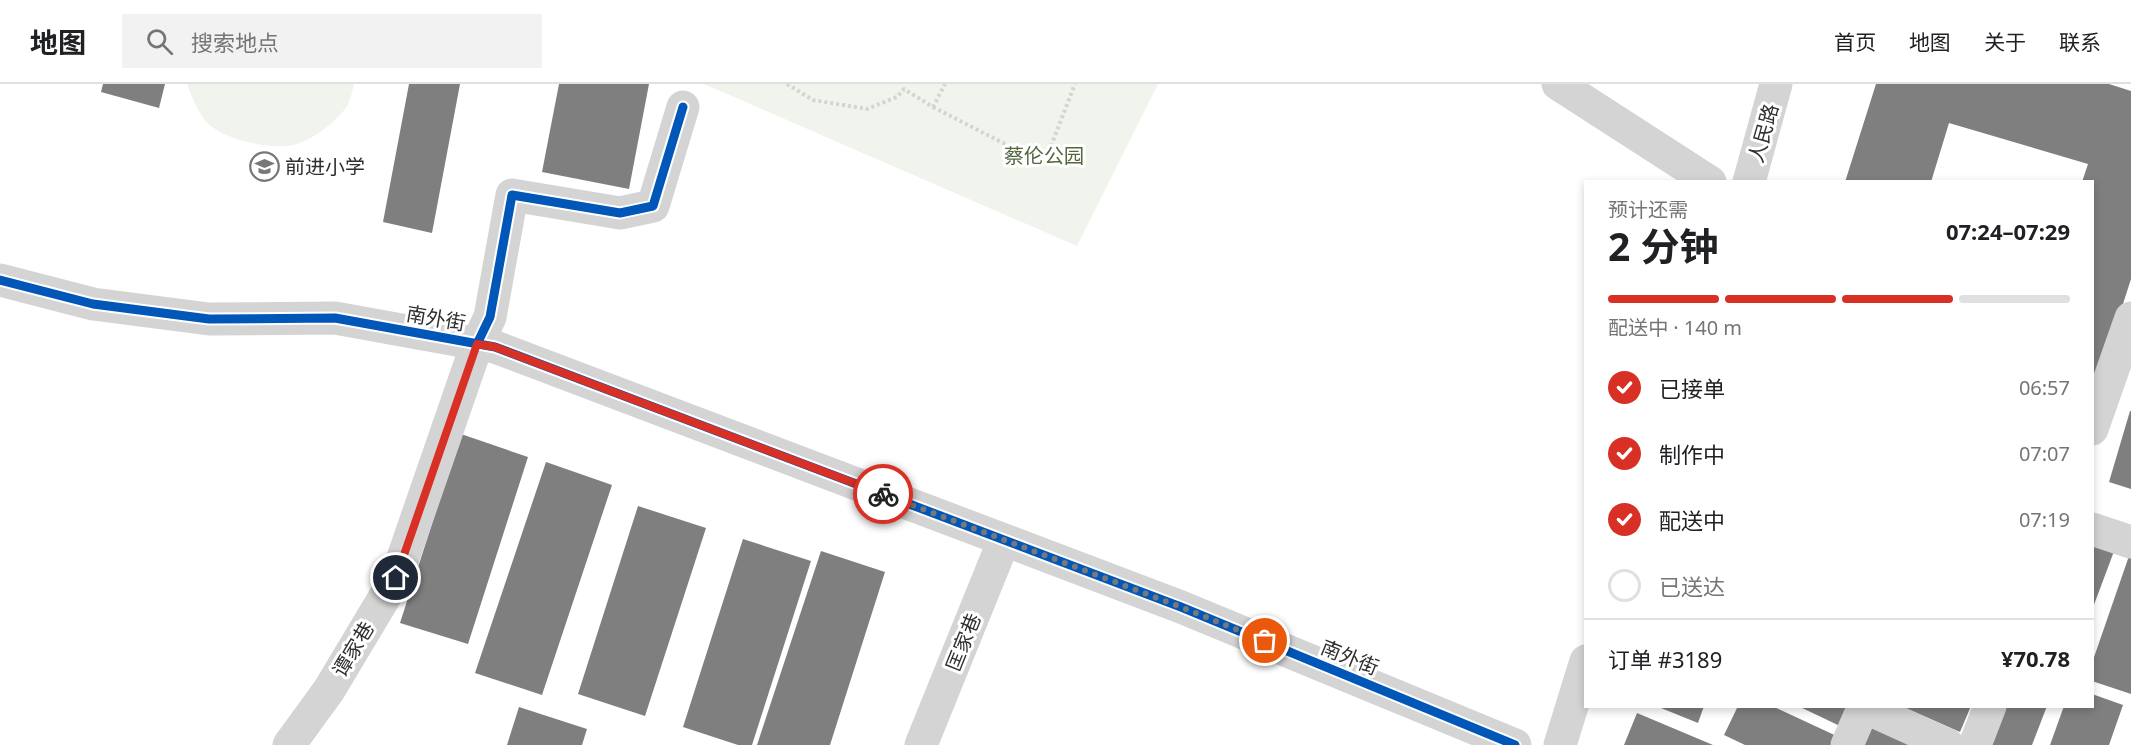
<!DOCTYPE html>
<html lang="zh">
<meta charset="utf-8">
<style>
body{margin:0;font-family:"Noto Sans","Noto Sans SC",sans-serif;background:#f2f2f2;color:#202124;height:100vh;display:flex;flex-direction:column;font-size:22px;white-space:nowrap}
*{box-sizing:border-box;margin:0}
p{font-size:20px;color:#757577}
.icon{flex:none;width:33px;height:33px;fill:none;stroke:currentColor;stroke-width:2;stroke-linecap:round;stroke-linejoin:round}
.map{position:relative;flex:1;overflow:hidden}
.details{position:absolute;left:1584px;top:96px;width:510px;height:528px;display:flex;flex-direction:column;background:#fff;border-radius:0px;box-shadow:0 3px 9px #0003}
.details>*{flex:none}
.pin{position:absolute;display:grid;place-items:center;width:51px;height:51px;color:#fff;margin:-26px;border:3px solid #fff;border-radius:50%;box-shadow:0 2px 6px #0007}
.courier{position:absolute;display:grid;place-items:center;width:60px;height:60px;margin:-30px;border:4px solid #d93025;border-radius:50%;background:#fff;color:#222;box-shadow:0 2px 8px #0007}
.head em{font-style:normal;font-weight:700}
.head div{display:flex;flex-direction:column-reverse}
.head{display:flex;align-items:center;justify-content:space-between;height:102px;padding:0 24px}
h1{font-size:39px;font-weight:700;line-height:45px}
.bar{display:grid;grid-template-columns:repeat(4,1fr);gap:9px 6px;align-content:center;height:72px;padding:0 24px}
.bar i{height:8px;border-radius:4px;background:#e0e0e0}
.bar .on{background:#d93025}
.bar p{grid-column:span 4}
.line{display:flex;align-items:center;gap:15px;padding:0 24px;border-top:2px solid #e0e0e0}
.line div{flex:1}
ol{padding:0 24px;list-style:none}
li{display:flex;align-items:center;gap:18px;height:66px}
li p{margin-inline-start:auto}
li .icon{padding:6px;border-radius:50%;background:#d93025;color:#fff;stroke-width:4}
li:last-child{color:#757577}
li i{width:33px;height:33px;border:3px solid #e0e0e0;border-radius:50%}
header{display:flex;align-items:center;gap:36px;box-sizing:border-box;height:84px;padding:0 30px;background:#fff;border-bottom:2px solid #e0e0e0}
header strong{font-size:28px}
nav{display:flex;gap:33px;margin-inline-start:auto;font-size:21px}
.search{width:420px;height:54px;background:#f2f2f2;display:flex;align-items:center;gap:15px;box-sizing:border-box;padding:0 21px;border-radius:0px;color:#757577;font-size:22px}
.map>svg:first-child{display:block}
.green{fill:#f1f4ec}
.building{fill:#7f7f7f}
.lines{fill:none;stroke-linecap:round;stroke-linejoin:round}
.path{stroke:#d4d4d4;stroke-width:4;stroke-dasharray:3 3;stroke-linecap:butt}
.minor{stroke:#d4d4d4;stroke-width:33}
.cycleway-casing{stroke:#fff;stroke-width:13}
.cycleway{stroke:#0057b8;stroke-width:9}
.done{stroke:#787878;stroke-width:6;stroke-dasharray:0 10.8}
.route{stroke:#d93025;stroke-width:8}
.labels{text-anchor:middle;dominant-baseline:central;stroke-width:6;stroke-linejoin:round;paint-order:stroke}
.street-label{font-size:20px;fill:#2f2f2f;stroke:#fff}
.park-label{font-size:20px;fill:#53683f;stroke:#fff}
.poi-label{font-size:20px;fill:#2f2f2f;stroke:#fff;text-anchor:start}
</style>
<header>
<strong>地图</strong>
<div class="search"><svg class="icon" aria-label="search" viewBox="0 0 24 24"><circle cx="10" cy="10" r="6"/><path d="M15 15l6 6"/></svg>搜索地点</div>
<nav><a>首页</a><a>地图</a><a>关于</a><a>联系</a></nav>
</header>
<div class="map">
<svg width="2131" height="661" viewBox="0 0 2131 661">
<rect width="100%" height="100%" fill="#fff"/>
<path class="green" d="M187 0H354C352 7 351 16 347 22 336 39 308 60 287 62 265 64 230 56 212 43 199 33 193 15 187 0Z
M704 0H1158L1077 162Z"/>
<path class="building" d="M103 0H165L159 24 101 8Z
M409 0H460L432 149 383 138Z
M559 0H649L629 105 542 88Z
M1876 0H2109L2131 7V195L2093 313 2092 98H2082L2088 80 1949 39 1931 98H1845Z
M2130 327H2131V405L2109 398Z
M461 350 528 373 468 560 400 539Z
M546 378 612 401 542 611 475 589Z
M638 422 706 444 645 632 578 610Z
M2092 454 2116 462 2092 526Z
M743 455 811 477 752 661H738L683 643Z
M821 467 885 488 830 661H757Z
M2129 472H2131V610L2092 597V579Z
M2092 610 2123 621 2109 661H2050L2064 622H2092Z
M1656 622H1704L1698 639Z
M1738 622H1772L1843 655 1840 661H1745L1724 651Z
M1798 622H1851L1842 643Z
M1901 622H1971L1960 648Z
M2004 622H2047L2032 661H1989Z
M519 623 587 645 582 661H507Z
M1637 629 1713 661H1624Z
M1867 629 1935 661H1854Z"/>
<g class="lines">
<path class="path" d="M787 0 813 16 867 25 897 13 904 5 933 23 945 0
M933 23 1044 80 1075 0"/>
<path class="minor" d="M1558 0 1710 98
M1749 98 1776 0
M0 196 93 220 209 235 335 234 495 263 1181 523 1515 661
M2092 345 2131 234
M2092 445 2131 458
M1864 623 1948 661
M289 661 329 606 396 494 477 260 490 233 512 111 620 129 653 122 683 23
M921 661 1004 456
M1560 661 1586 577
M1847 661 1864 622
M1975 661 1990 622"/>
<defs>
<path id="cycleway" d="M0 196 93 220 209 235 335 234 495 263 1181 523 1515 661
M477 260 490 233 512 111 620 129 653 122 683 23"/>
</defs>
<use href="#cycleway" class="cycleway-casing"/>
<use href="#cycleway" class="cycleway"/>
</g>
<g class="lines">
<path class="done" d="M883 410 1181 523 1265 557"/>
<path class="route" d="M396 494 477 260 495 263 883 410"/>
</g>
<defs>
<symbol id="school-ring" viewBox="-11 -11 22 22"><circle r="9.5" fill="#fff" stroke="#787878" stroke-width="1.5"/><path d="M0-5L7-2L0 1L-7-2ZM-4 1L0 2.5L4 1V4Q0 6-4 4Z" fill="#787878"/></symbol>
</defs>
<g fill-rule="evenodd">
<use href="#school-ring" x="248" y="66" width="33" height="33"/>
</g>
<g class="labels">
<g class="street-label">
<text transform="translate(1763 49) rotate(-74)">人民路</text>
<text transform="translate(436 234) rotate(10)">南外街</text>
<text transform="translate(963 558) rotate(-68)">匡家巷</text>
<text transform="translate(353 565) rotate(-59)">谭家巷</text>
<text transform="translate(1350 573) rotate(22)">南外街</text>
</g>
<g class="park-label">
<text x="1044" y="71">蔡伦公园</text>
</g>
<g class="poi-label">
<text x="285" y="82">前进小学</text>
</g>
</g>
</svg>
<div class="pin" style="left:1265px;top:557px;background:#ea580c"><svg class="icon" aria-label="bag" viewBox="0 0 24 24"><path d="M5 8h14l-1 12H6zM9 8a3 3 0 0 1 6 0"/></svg></div>
<div class="pin" style="left:396px;top:494px;background:#1f2937"><svg class="icon" aria-label="home" viewBox="0 0 24 24"><path d="M3 11l9-7 9 7M6 9v11h12V9"/></svg></div>
<div class="courier" style="left:883px;top:410px"><svg class="icon" aria-label="bike" viewBox="0 0 24 24"><circle cx="6" cy="16" r="4"/><circle cx="18" cy="16" r="4"/><path d="M6 16l4-8h5l3 8M10 8l3 8H6M13 5h3"/></svg></div>
<section class="details">
<div class="head"><div><h1>2 分钟</h1><p>预计还需</p></div><em>07:24–07:29</em></div>
<div class="bar"><i class="on"></i><i class="on"></i><i class="on"></i><i></i><p>配送中 · 140 m</p></div>
<ol>
<li><svg class="icon" aria-label="check" viewBox="0 0 24 24"><path d="M5 12l5 5 9-10"/></svg>已接单<p>06:57</p></li>
<li><svg class="icon" aria-label="check" viewBox="0 0 24 24"><path d="M5 12l5 5 9-10"/></svg>制作中<p>07:07</p></li>
<li><svg class="icon" aria-label="check" viewBox="0 0 24 24"><path d="M5 12l5 5 9-10"/></svg>配送中<p>07:19</p></li>
<li><i></i>已送达</li>
</ol>
<div class="line" style="height:78px"><div>订单 #3189</div><b>¥70.78</b></div>
</section>
</div>
